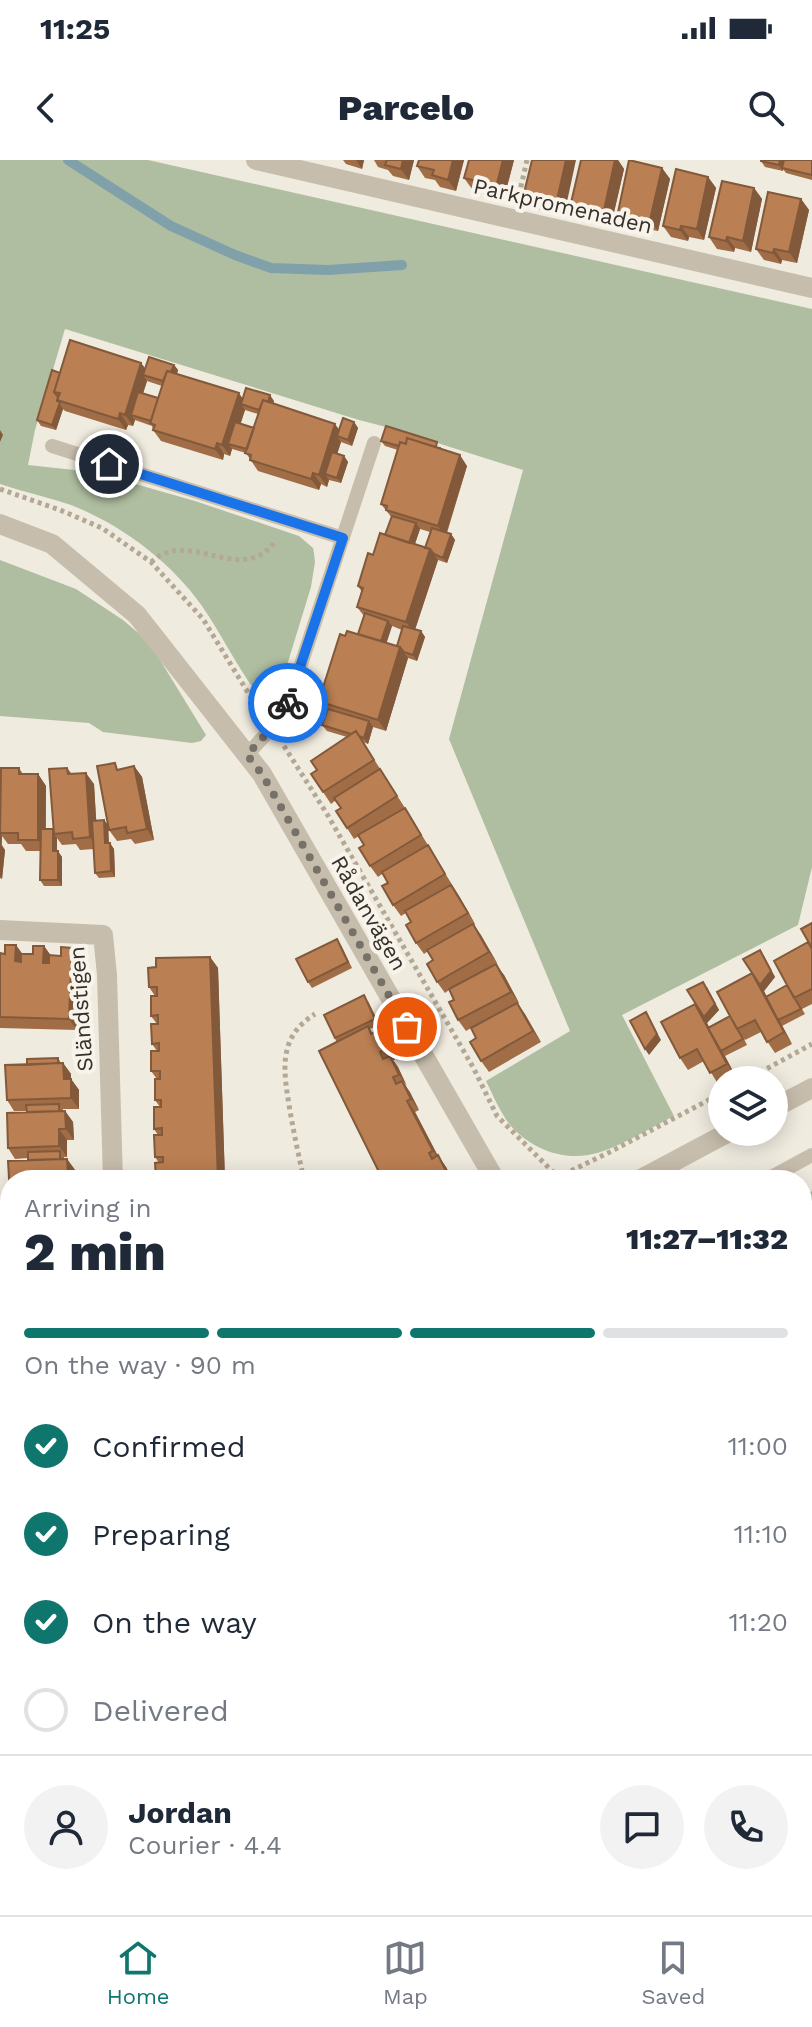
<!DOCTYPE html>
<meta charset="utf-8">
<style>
body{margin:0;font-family:"Work Sans",sans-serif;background:#f2f2f3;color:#1f2937;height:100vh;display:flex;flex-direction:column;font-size:30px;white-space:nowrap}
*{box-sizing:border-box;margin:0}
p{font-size:26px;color:#747a83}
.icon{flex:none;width:44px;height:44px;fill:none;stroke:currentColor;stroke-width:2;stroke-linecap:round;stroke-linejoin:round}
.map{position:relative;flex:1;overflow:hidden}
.panel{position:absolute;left:0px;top:1010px;width:812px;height:746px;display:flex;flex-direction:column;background:#fff;border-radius:32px 32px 0 0;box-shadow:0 4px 20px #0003}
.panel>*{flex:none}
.controls{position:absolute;left:708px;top:906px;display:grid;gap:16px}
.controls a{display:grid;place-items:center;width:80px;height:80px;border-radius:50%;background:#fff;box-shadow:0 4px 20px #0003;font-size:40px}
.pin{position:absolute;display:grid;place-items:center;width:68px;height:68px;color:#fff;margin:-34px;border:4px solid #fff;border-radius:50%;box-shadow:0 2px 8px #0007}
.courier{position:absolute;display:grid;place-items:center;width:80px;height:80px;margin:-40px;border:6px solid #1a73e8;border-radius:50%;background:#fff;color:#222;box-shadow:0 2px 10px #0007}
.head em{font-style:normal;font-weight:800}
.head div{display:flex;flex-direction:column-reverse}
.head{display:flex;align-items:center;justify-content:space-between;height:136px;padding:0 24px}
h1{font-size:52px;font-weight:800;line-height:60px}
.bar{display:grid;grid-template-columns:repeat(4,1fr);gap:12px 8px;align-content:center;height:96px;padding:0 24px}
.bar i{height:10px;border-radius:6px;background:#e0e1e3}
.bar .on{background:#0f766e}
.bar p{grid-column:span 4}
.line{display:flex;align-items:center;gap:20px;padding:0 24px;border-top:2px solid #e0e1e3}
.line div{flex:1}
.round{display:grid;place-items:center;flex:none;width:84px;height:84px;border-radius:42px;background:#f2f2f3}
ol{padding:0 24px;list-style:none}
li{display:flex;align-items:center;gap:24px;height:88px}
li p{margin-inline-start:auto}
li .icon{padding:8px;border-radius:50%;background:#0f766e;color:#fff;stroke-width:4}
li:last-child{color:#747a83}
li i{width:44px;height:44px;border:4px solid #e0e1e3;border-radius:50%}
.status{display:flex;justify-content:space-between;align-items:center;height:56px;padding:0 40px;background:#fff;direction:ltr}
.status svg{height:22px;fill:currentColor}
header{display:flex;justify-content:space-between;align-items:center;height:104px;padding:0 24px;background:#fff;font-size:36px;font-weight:800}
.dock{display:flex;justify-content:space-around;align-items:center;height:112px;border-top:2px solid #e0e1e3;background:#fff;font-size:22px;color:#747a83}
.dock a{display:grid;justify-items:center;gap:4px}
.dock .on{color:#0f766e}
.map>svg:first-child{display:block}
.green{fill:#afbea0}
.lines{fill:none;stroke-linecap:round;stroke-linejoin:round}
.stream{stroke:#81a1aa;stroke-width:10}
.path{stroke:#b3a896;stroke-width:5;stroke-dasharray:4 4;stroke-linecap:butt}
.service{stroke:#c7bdac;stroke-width:14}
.minor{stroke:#c7bdac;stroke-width:20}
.wall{fill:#a06d47;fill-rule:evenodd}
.shaded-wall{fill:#82593a}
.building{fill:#ba7f53;stroke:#82593a;stroke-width:2}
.done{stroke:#777169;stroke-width:8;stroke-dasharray:0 14.4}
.route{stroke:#1a73e8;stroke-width:10}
.labels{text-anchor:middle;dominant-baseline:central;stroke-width:8;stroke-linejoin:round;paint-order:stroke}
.street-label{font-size:22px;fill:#36302a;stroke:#f8f4eb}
</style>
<div class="status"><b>11:25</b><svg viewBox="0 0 49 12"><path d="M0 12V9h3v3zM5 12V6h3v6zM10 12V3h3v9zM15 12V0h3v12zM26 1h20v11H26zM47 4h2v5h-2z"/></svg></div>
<header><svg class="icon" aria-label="back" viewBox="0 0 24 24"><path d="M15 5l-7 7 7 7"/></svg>Parcelo<svg class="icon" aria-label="search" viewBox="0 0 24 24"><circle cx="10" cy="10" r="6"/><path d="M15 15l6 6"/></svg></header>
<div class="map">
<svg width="812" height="1755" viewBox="0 0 812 1755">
<rect width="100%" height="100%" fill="#f0ebdf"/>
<path class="green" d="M0 0H148L812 149V707L798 765 622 855 674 956C650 968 614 991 588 995 559 1000 529 987 510 965 500 952 493 935 486 921L570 871 449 579 523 310 390 268 359 260 65 169 35 270 28 305 93 312 195 341 299 376 313 388 314 393 315 402 311 427 280 528 266 545C241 515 224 478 202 446 171 402 122 365 71 345 48 337 23 332 0 324Z
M0 400 76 429 123 460 149 482 206 575 201 581 192 583 103 572 89 563 0 556Z
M812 1031V1324L802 1319V1037Z
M0 1169 10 1170V1296H0Z
M0 1393 10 1400V1457L0 1470Z
M10 1538V1702L0 1700V1551Z
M802 1576 812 1592V1755H195L163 1746H802Z"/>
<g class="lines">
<path class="stream" d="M68 0 171 66 235 95 271 108 328 110 402 105"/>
<path class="path" d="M519 35 527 0
M0 329 60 350 102 368 151 402 203 459 258 549
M151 402C154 400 157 397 161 395 196 376 246 424 275 381
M284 586 327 654 474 909 497 956 558 1017 610 992 722 933
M746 920 812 884
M304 1020C299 997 294 974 290 951 284 913 276 878 315 854
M0 1100 10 1101
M802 1258 812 1254
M0 1355 10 1359
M219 1746 253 1755
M575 1746 584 1755
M64 1755 75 1746
M388 1755 404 1746"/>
<path class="service" d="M52 286 343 378
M247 595 285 553 374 283
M766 1020 812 995
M0 1501 10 1487
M802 1538 812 1550"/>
<path class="minor" d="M256 0 812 128
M0 364 52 384 137 455 262 614 495 1020
M0 770 103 775 107 815 113 1020
M774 948 812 928
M639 1020 729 972
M0 1133H10"/>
</g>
<path class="wall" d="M343 0H364L362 9 346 4Z
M374 0H414L409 20 393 16 388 10 378 7Z
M419 0H464L456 31 440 27 435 20 425 18 417 6Z
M514 0 503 42 487 39 482 32 472 29 464 18Z
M532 0 565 51 549 48 548 52 531 48 523 37Z
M581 0H618L624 9 612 61 596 58 595 62 578 58 570 47Z
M812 0V20L786 13 783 9V11L765 7 761 1Z
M662 8 670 19 658 71 642 68 641 72 624 68 617 57Z
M708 17 716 28 704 80 689 77 688 81 671 77 663 66Z
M754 28 762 39 751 92 735 88 734 92 717 89 709 77Z
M801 39 809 50 797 103 782 100 781 104 764 100 756 89Z
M141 203 145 208 174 205 178 210 177 214 243 238 274 241 273 243 339 269 354 262 358 268 352 286 341 282 337 294 344 296 348 302 341 323 329 320 327 327 321 324 319 330 258 311 246 293 232 289 230 296 224 294 223 300 161 281 153 270 152 266 135 260 133 266 128 265 126 270 65 251 63 249 56 270 41 266 37 260 60 213ZM147 221 162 226 158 238 143 233ZM245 250 258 254 254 268 240 264Z
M381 281 441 287V289L467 306 447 373 451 374 455 380 447 403 438 400 415 469 421 471 425 477 417 501 408 498 386 571 373 567 368 584 363 582 412 659 459 736 475 764 474 765 497 803 493 805 504 815 519 843 517 844 541 882 489 912 481 901 476 878 471 868 466 871 458 860 454 840 449 830 445 833 437 822 433 800 428 791 424 794 416 783 411 762 406 753 401 756 393 745 388 723 382 714 378 717 370 706 364 685 359 676 354 679 336 651 341 648 336 640 331 644 311 614 317 610 347 577 327 571 322 565 328 549 320 537 345 476 358 474 364 456 357 447 362 432 358 426 373 395 385 375 392 358 381 344 398 290 385 286ZM420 369 430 372 425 388 415 384ZM392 466 402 470 397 486 386 483Z
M134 606 142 617 154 680 135 684 131 679 117 681 109 670 120 609Z
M19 608 23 614H38L46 626V669H53L67 608 72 614 94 624 96 660H104L108 665 109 683 114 689 115 717 99 718 95 713 94 689 80 690 76 684 62 685 57 678V691L62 697V726H44L40 720 41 691H26L21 684H8L2 676V685L5 690 2 719 0 718V661Z
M341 785 352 808 312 828 308 822Z
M44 786 50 795 79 799 77 870 0 868V793L33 794Z
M812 788V844L802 849 805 854 782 866 792 884 775 893 761 872 745 880 743 877 747 885 725 896 724 894 735 915 725 920H722V922L718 924 704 901 688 910 680 898 695 844 707 827 719 850 707 863 709 867 730 856 752 813 764 796 775 817 764 831 766 837 787 825Z
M210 797 218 808 225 1020H156L159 1003 155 997 158 975 154 969 160 947 155 940 157 919 151 911 157 891 152 884 157 864 151 856 155 836 149 827 156 807Z
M368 841 380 865 370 869 373 873 386 882 395 900H393L398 907 406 926 419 950 415 952 438 996 446 1007 453 1020H383L335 878Z
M58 898 61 903H63L71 914V919L79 930V949H63V951H65L73 962 74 980H67V997H64V999H67L75 1010V1020H10V1036L8 1001 28 1000V998L15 999 8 988 7 953 27 952V951H14L7 940 5 905H27V899Z"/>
<path class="shaded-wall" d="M356 0H364L362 9Z
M403 0H414L409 20 401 9Z
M453 0H464L456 31 448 20Z
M503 0H514L503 42 495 31Z
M566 0H576L565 51 557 40Z
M615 0H618L624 9 612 61 604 50Z
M780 0H785L783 11 779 5Z
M662 8 670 19 658 71 650 60Z
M708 17 716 28 704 80 697 69Z
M754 28 762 39 751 92 743 81Z
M541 37 549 48 548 52 541 41Z
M801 39 809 50 797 103 789 92Z
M588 47 596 58 595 62 587 51Z
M635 57 642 68 641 72 634 61Z
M681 66 689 77 688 81 680 70Z
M727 77 735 88 734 92 726 81Z
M774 89 782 100 781 104 773 93Z
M141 203 149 214 143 215 147 221 136 256 131 255 135 260 133 266 125 255Z
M174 205 178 210 172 229 168 223Z
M239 233 246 244H241L245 250 234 285 228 284 232 289 230 296 222 285Z
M270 235 274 241 268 258 264 252Z
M57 240 63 249 56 270 52 265Z
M120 253 128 265 126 270 118 259Z
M354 262 358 268 352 286 348 280Z
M335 264 343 275 337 276 341 282 330 316 325 314 329 320 327 327 319 315Z
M0 270 3 275 0 282Z
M217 283 224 294 223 300 215 289Z
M460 295 467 306 445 377 438 366Z
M344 296 348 302 341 323 337 318Z
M313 313 321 324 319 330 311 319Z
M416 363 420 369 412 392 408 387Z
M451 374 455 380 447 403 443 398Z
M430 389 438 400 414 473 406 462Z
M388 461 392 466 384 491 380 485Z
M421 471 425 477 417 501 413 495Z
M400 487 408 498 386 571 378 560Z
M369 561 373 567 368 584 364 578Z
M134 606 142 617 154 680 147 669Z
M86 613 94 624 98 689 90 677Z
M38 614 46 626 45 691 38 680Z
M104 660 108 665 109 689 105 683Z
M0 661V673L2 676 1 685 5 690 2 719 0 716Z
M53 669 54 674 57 678V697L53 691Z
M110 683 114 689 115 717 111 711Z
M58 691 62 697V726L58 720Z
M451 725 459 736 475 764 468 753Z
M473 764 481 775 497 803 489 792Z
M16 785 24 796 23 813 15 801Z
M44 786 52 797 51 814 43 803Z
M72 788 79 799 77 870 69 859Z
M760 790 775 817 764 831 792 884 784 872 752 813Z
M210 797 218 808 225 1020H218Z
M496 804 504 815 519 843 511 832Z
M703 822 719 850 707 863 735 915 727 904 695 844Z
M517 843 525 854 541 882 533 871Z
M646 852 661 880 649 895 645 889Z
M378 871 386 882 395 900 387 888Z
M390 896 398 907 407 926 399 915Z
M63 903 71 914V919L79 930V949L71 938 64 919Z
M402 921 410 932 419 950 411 939Z
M407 941 415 952 441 1002 433 991Z
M65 951 73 962 74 980 66 969Z
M59 969 67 980V997L59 986Z
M438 995 446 1007 453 1020 448 1015Z
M67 999 75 1010V1020H70L68 1016Z
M0 1044 2 1047 3 1064 0 1060Z"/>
<path class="building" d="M387 0H403L401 9 385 5Z
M419 0H453L448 20 432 15 434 10 417 6Z
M469 0H503L495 31 479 28 481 22 464 18Z
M532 0H566L557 40 541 37V41L523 37Z
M581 0H615L604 50 588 47 587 51 570 47Z
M629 0 662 8 650 60 635 57 634 61 617 57Z
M761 0H780L779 5 761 1Z
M784 0H812V15L782 8Z
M676 9 708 17 697 69 681 66 680 70 663 66Z
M722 21 754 28 743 81 727 77 726 81 709 77Z
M768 32 801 39 789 92 774 89 773 93 756 89Z
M70 180 141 203 125 255 120 253 118 259 57 240 60 233 54 232Z
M149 197 174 205 171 212 167 211 163 221 143 215Z
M52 210 60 213 54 232 58 237 57 241 60 242 52 265 37 260Z
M167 211 239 233 222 285 217 283 215 289 153 270 155 265 150 263Z
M246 228 270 235 268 242 263 240 259 250 241 244Z
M138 232 158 238 151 261 131 255Z
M263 240 335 264 319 315 313 313 311 319 250 300 251 295 245 293Z
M343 258 354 262 348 280 337 276Z
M235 262 254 268 247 289 228 284Z
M386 266 437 282 436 287 407 278 406 284 400 282 399 286 381 281Z
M407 278 460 295 438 366 386 350 387 346 381 344 400 282 406 284Z
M332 292 344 296 337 318 325 314Z
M392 356 416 363 409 383 385 375Z
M432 368 451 374 443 398 434 394 430 389 425 388Z
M380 373 430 389 406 462 357 447 363 428 358 426 368 393 373 395Z
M365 453 388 461 381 481 358 474Z
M403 466 421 471 413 495 404 492 400 487 397 486Z
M347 471 400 487 378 560 324 543 325 539 320 537 340 474 345 476Z
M328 549 369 561 364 578 359 576 356 571 351 574 322 565Z
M356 571 374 600 323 632 311 614 317 610 311 601Z
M115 603 117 610 134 606 147 669 127 673 126 667 109 670 97 606Z
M1 608H19V614H38V680H18V673H0Z
M67 608 68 614 86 613 90 677 73 679 72 672 54 674 49 609Z
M380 609 397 636 347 668 336 651 341 648 334 638Z
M405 648 421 675 370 706 359 688 364 685 358 675Z
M104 660 105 683H110L111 711 95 713 92 661Z
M41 669H53V691H58V720H40Z
M428 685 445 714 393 745 382 726 388 723 382 712Z
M451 725 468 753 416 783 406 765 411 762 405 751Z
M812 763V788L801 769Z
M473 764 489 792 437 822 427 804 433 800 427 790Z
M337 779 348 802 308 822 296 799Z
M808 782 812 789V829L794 838 774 801Z
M5 785H16L15 801 21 802V794H33V786H44L43 803H49V795L61 796V787L72 788 69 859 0 857V793L5 794Z
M760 790 771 811 760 825 743 799Z
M210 797 218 1020H156L155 1003 163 1002V997H155L154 975H162V968L154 969V947H161V940H155V919H160V911H151V891H159V883L152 884 151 864H158V855L151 856V836H157V827H149L148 808 156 807V798Z
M496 804 511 832 458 860 449 842 454 840 449 829Z
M752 813 784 872 767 882 755 860 737 869 717 832Z
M703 822 715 844 704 857 687 830Z
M787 825 801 849 778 860 766 837Z
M364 835 375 859 335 878 324 855Z
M517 843 533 871 481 901 470 882 476 878 471 868Z
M695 844 727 904 710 913 697 889 680 898 661 862Z
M646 852 657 874 645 889 630 861Z
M730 856 743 879 721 891 708 868Z
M368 866 371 874 378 871 387 888 380 892 383 899 390 896 399 915 393 917 396 924 402 921 411 939 407 941 433 991 429 993 432 999 438 995 448 1015 438 1020H383L319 891Z
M58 898V903L27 905V899Z
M63 903 64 919H71V938L7 940 5 905Z
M59 944V951L27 952 26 945Z
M65 951 66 969H59V986L8 988 7 953Z
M60 991V999L28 1000V992Z
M67 999 68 1016H61V1020H10V1035L8 1001Z"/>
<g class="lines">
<path class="done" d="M288 543 285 553 247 595 262 614 407 867"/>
<path class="route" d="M109 304 343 378 288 543"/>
</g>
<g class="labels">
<g class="street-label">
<text transform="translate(563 46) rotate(13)">Parkpromenaden</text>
<text transform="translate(369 753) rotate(60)">Rådanvägen</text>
<text transform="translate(81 849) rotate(-94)">Sländstigen</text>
</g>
</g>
</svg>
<div class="controls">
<a><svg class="icon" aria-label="layers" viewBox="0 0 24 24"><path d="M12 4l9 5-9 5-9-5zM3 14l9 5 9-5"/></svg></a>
</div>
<div class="pin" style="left:407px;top:867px;background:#ea580c"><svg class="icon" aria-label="bag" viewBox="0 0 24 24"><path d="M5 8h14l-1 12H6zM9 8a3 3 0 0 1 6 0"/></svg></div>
<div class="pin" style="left:109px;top:304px;background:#1f2937"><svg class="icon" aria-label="home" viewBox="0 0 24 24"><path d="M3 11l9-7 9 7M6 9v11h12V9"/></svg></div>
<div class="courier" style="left:288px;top:543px"><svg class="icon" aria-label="bike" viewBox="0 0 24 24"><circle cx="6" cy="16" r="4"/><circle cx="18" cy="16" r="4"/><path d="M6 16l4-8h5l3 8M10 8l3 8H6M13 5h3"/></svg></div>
<section class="panel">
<div class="head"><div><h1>2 min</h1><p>Arriving in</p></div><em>11:27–11:32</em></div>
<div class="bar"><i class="on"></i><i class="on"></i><i class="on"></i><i></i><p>On the way · 90 m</p></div>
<ol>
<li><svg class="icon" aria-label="check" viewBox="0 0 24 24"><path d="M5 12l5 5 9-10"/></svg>Confirmed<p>11:00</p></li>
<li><svg class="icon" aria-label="check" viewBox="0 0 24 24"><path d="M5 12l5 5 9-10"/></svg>Preparing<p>11:10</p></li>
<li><svg class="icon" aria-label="check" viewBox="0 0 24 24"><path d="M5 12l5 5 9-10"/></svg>On the way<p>11:20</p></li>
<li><i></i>Delivered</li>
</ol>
<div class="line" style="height:144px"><a class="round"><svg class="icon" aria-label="person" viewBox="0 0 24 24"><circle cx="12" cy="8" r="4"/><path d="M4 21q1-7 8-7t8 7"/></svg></a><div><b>Jordan</b><p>Courier · 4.4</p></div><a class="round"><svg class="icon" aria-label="chat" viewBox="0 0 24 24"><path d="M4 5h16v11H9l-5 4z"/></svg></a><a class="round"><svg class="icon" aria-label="phone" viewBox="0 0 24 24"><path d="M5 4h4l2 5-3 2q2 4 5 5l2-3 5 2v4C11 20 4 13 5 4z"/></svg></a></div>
</section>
</div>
<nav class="dock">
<a class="on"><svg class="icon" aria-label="home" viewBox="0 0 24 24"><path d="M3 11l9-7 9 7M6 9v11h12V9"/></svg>Home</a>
<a><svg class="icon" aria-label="map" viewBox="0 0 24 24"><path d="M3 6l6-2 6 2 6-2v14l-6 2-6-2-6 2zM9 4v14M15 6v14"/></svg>Map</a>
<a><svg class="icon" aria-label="saved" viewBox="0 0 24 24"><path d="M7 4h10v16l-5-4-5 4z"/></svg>Saved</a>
</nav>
